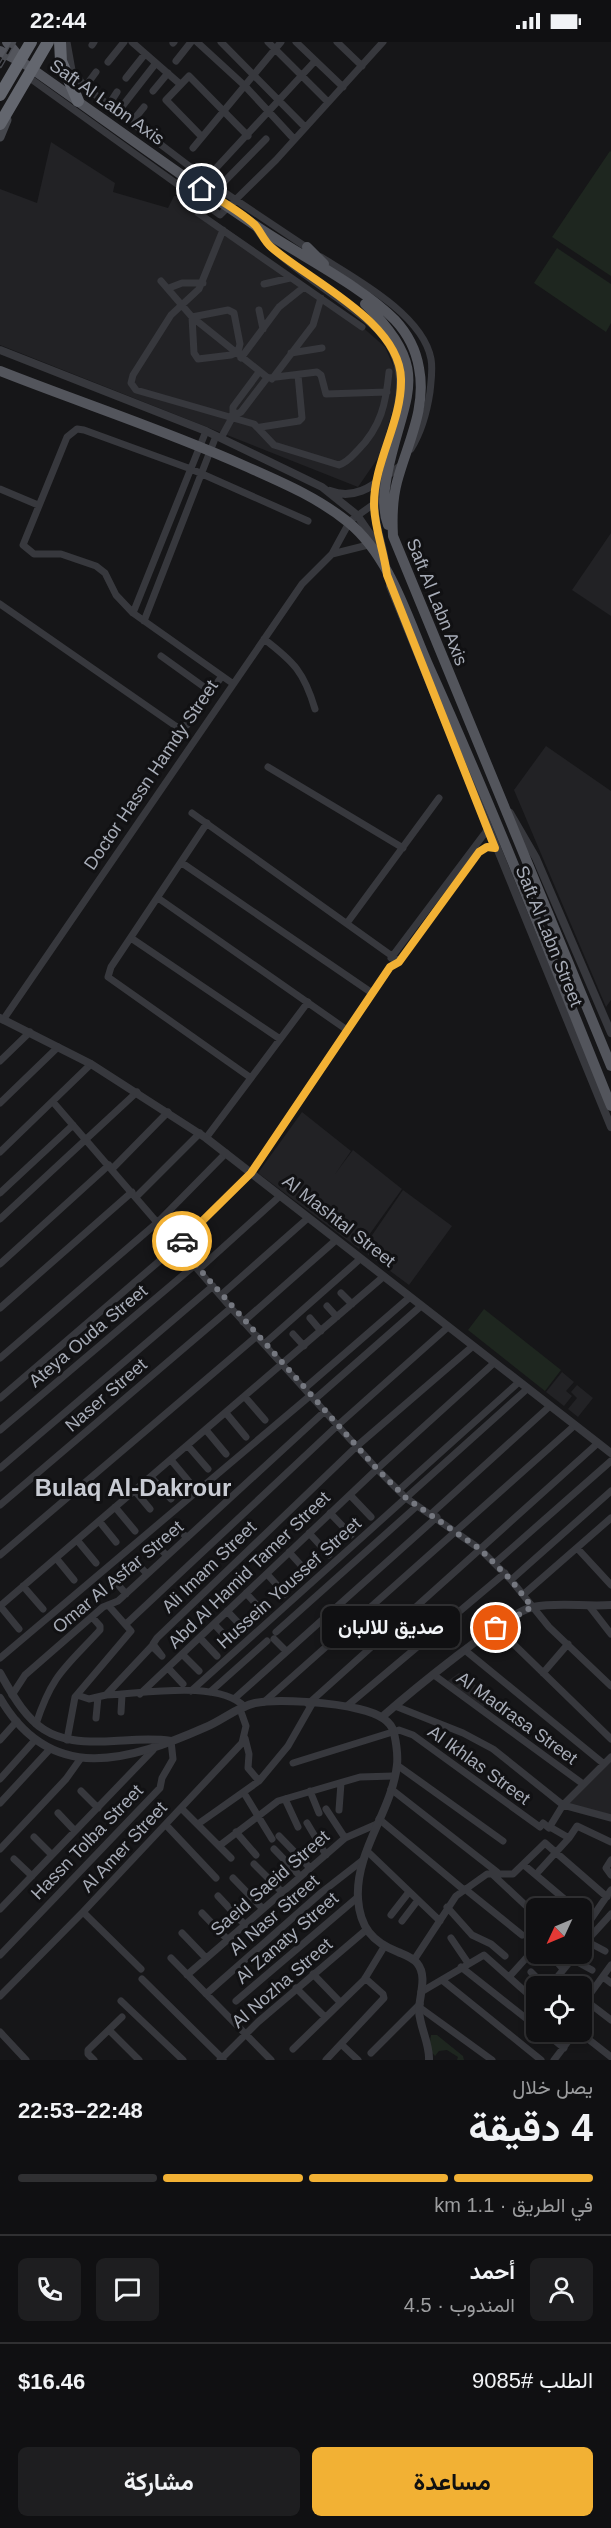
<!DOCTYPE html>
<html lang="ar">
<meta charset="utf-8">
<style>
body{margin:0;font-family:Arial,Vazirmatn,sans-serif;background:#1e1e20;color:#f1f3f6;direction:rtl;height:100vh;display:flex;flex-direction:column;font-size:22px;white-space:nowrap}
*{box-sizing:border-box;margin:0}
p{font-size:20px;color:#9c9d9f}
.icon{flex:none;width:33px;height:33px;fill:none;stroke:currentColor;stroke-width:2;stroke-linecap:round;stroke-linejoin:round}
.map{position:relative;height:2018px;overflow:hidden;direction:ltr}
.panel{display:flex;flex-direction:column;background:#101012;flex:1}
.panel>*{flex:none}
.needle{width:39px;rotate:226deg}
.fabs{position:absolute;left:526px;top:1856px;display:grid;gap:12px}
.fabs a{display:grid;place-items:center;width:66px;height:66px;border-radius:9px;background:#101012;box-shadow:0 3px 9px #0003,0 0 0 2px #303032;font-size:30px}
.pin{position:absolute;display:grid;place-items:center;width:51px;height:51px;color:#fff;margin:-26px;border:3px solid #fff;border-radius:50%;box-shadow:0 2px 6px #0007}
.courier{position:absolute;display:grid;place-items:center;width:60px;height:60px;margin:-30px;border:4px solid #f2b134;border-radius:50%;background:#fff;color:#222;box-shadow:0 2px 8px #0007}
.bubble{position:absolute;height:42px;border-radius:9px;background:#101012;box-shadow:0 3px 9px #0003,0 0 0 2px #303032;font-size:20px;font-weight:700;line-height:42px;text-align:center;direction:rtl}
.head em{font-style:normal;font-weight:700}
.head div{display:flex;flex-direction:column-reverse}
.head{display:flex;align-items:center;justify-content:space-between;height:102px;padding:0 18px}
h1{font-size:39px;font-weight:700;line-height:45px}
.bar{display:grid;grid-template-columns:repeat(4,1fr);gap:9px 6px;align-content:center;height:72px;padding:0 18px}
.bar i{height:8px;border-radius:4px;background:#303032}
.bar .current{background:#f2b134}
.bar p{grid-column:span 4}
.line{display:flex;align-items:center;gap:15px;padding:0 18px;border-top:2px solid #303032}
.line div{flex:1}
.round{display:grid;place-items:center;flex:none;width:63px;height:63px;border-radius:9px;background:#1e1e20}
.button{display:flex;gap:12px;margin-top:auto;padding:12px 18px}
.button a{flex:1;height:69px;border-radius:9px;background:#f2b134;color:#111;font-size:24px;font-weight:700;line-height:69px;text-align:center}
.button a+a{background:#1e1e20;color:#f1f3f6}
.status{display:flex;justify-content:space-between;align-items:center;height:42px;padding:0 30px;background:#101012;direction:ltr}
.status svg{height:16px;fill:currentColor}
.map>svg:first-child{display:block}
.built{fill:#222225}
.green{fill:#1e261f}
.lines{fill:none;stroke-linecap:round;stroke-linejoin:round}
.minor{stroke:#37383d;stroke-width:7}
.tertiary{stroke:#37383d;stroke-width:8}
.secondary{stroke:#45474d;stroke-width:9}
.primary{stroke:#53555c;stroke-width:10}
.motorway{stroke:#63666e;stroke-width:12}
.rail-casing{stroke:#4a4c52;stroke-width:4.5}
.rail{stroke:#111113;stroke-width:2;stroke-dasharray:7;stroke-linecap:butt}
.done{stroke:#757880;stroke-width:6;stroke-dasharray:0 10.8}
.route{stroke:#f2b134;stroke-width:8}
.labels{text-anchor:middle;dominant-baseline:central;stroke-width:6;stroke-linejoin:round;paint-order:stroke}
.street-label{font-size:18px;fill:#a8adb8;stroke:#111113}
.district-label{font-size:24px;font-weight:bold;fill:#c9ccd4;stroke:#111113}
</style>
<div class="status"><b>22:44</b><svg viewBox="0 0 49 12"><path d="M0 12V9h3v3zM5 12V6h3v6zM10 12V3h3v9zM15 12V0h3v12zM26 1h20v11H26zM47 4h2v5h-2z"/></svg></div>
<div class="map">
<svg width="611" height="2018" viewBox="0 0 611 2018">
<rect width="100%" height="100%" fill="#161618"/>
<path class="built" d="M51 100 115 141 113 150 168 166 174 154H180L351 275 385 305 396 330 397 353 380 413 358 445 0 303V147L37 161Z
M611 491V574L572 548Z
M546 704 611 749V958L606 965 514 748Z
M302 1070 351 1109 335 1132 353 1108 402 1147 359 1207 258 1131Z
M403 1148 452 1184 409 1243 362 1208Z
M562 1330 574 1340 566 1349 572 1354 564 1364 546 1350Z
M577 1343 593 1356 578 1375 568 1367 577 1356 571 1350Z
M459 1631 492 1655 483 1666 446 1640Z
M611 1717V1774L567 1762Z"/>
<path class="green" d="M610 109 611 110V234L552 195Z
M557 206 611 242V281L606 290 534 241Z
M484 1267 561 1328 545 1349 468 1288Z
M431 1993H437L463 2014 464 2018H457L458 2015 447 2008 439 2009 435 2014 429 2007Z"/>
<g class="lines">
<path class="minor" d="M67 0 72 28 85 45 218 146 309 207
M132 0 180 42
M197 0 245 44 294 97
M221 0 305 85
M268 0 328 60
M296 0 343 45
M337 0 362 24
M173 1 174 0
M92 3 94 0
M176 19 191 0
M108 20 124 0
M126 36 145 12
M31 37 220 173 276 118 383 0
M85 45 96 30
M153 49 168 31
M108 64 117 50
M117 71 156 21
M131 81 144 65
M202 95 166 58 189 34 248 94
M193 106 281 0
M206 137 315 19
M218 146 266 97
M198 171 362 285
M223 188 199 247 171 273 133 333 131 341 136 348 254 382 274 403 339 423C348 420 352 414 358 408 381 385 386 361 389 330
M321 215C356 237 423 273 431 317 433 328 431 339 430 350 427 370 422 389 411 407
M161 239 192 275 268 336 317 330 321 333 326 352 387 350
M264 242 290 236
M169 246 182 241H203
M228 268 234 271 240 302 238 310 231 313 198 317 194 311 192 275Z
M259 268 263 287
M291 311 322 306
M241 316 279 265 304 245
M272 337 313 283 321 256
M233 374 241 370 267 336
M261 385 299 379 302 376 298 333
M221 396 233 374V365L259 330
M0 447 38 463
M332 512 350 479 378 459
M0 562 177 685 187 683 222 634
M133 571 206 389
M144 579 216 394
M264 597C294 620 304 630 315 667
M161 614 211 650
M232 641 133 571 116 553 105 531 96 524 61 512H34L23 503 67 395 77 387 84 388 191 427 308 479
M268 725 403 806
M192 771 399 919
M207 781 111 925 108 935 251 1036
M182 821 372 951
M158 856 347 988
M347 881 439 756
M131 896 280 997
M391 916 488 787
M3 978 302 542 332 512 372 502
M0 1019 30 990
M53 1060 231 1266 377 1427 406 1456 480 1507 511 1538 549 1585 611 1644
M0 1061 58 1005
M206 1096 308 960
M0 1110 91 1022
M112 1127 168 1070
M0 1151 73 1083
M136 1155 200 1091
M0 1177 137 1050
M0 1222 109 1123
M198 1228 280 1154
M341 1251 352 1262
M221 1253 308 1176
M327 1264 337 1275
M0 1266 132 1150
M310 1276 321 1289
M243 1280 336 1198
M293 1292 304 1304
M264 1302 360 1217
M0 1316 158 1180 226 1111
M305 1346 410 1255
M245 1355 265 1378
M0 1356 178 1203 251 1131 390 925 399 919 479 810 487 805 495 806
M315 1357 421 1264
M226 1371 246 1395
M0 1388 195 1223
M206 1388 226 1412
M188 1404 208 1427
M171 1418 191 1442
M0 1426 213 1244
M151 1435 171 1457
M399 1448 519 1340
M135 1449 150 1467
M350 1453 371 1475
M0 1463 231 1266
M115 1465 135 1489
M330 1471 351 1493
M431 1472 550 1364
M99 1479 116 1500
M176 1484 187 1496
M309 1491 329 1513
M77 1498 96 1521
M155 1501 167 1514
M577 1506 611 1543
M289 1510 308 1531
M0 1513 257 1294
M56 1516 74 1538
M135 1519 147 1532
M495 1521 611 1419
M267 1532 285 1552
M114 1538 126 1552
M511 1538 611 1449
M23 1544 43 1567
M246 1551 264 1571
M524 1552 611 1476
M0 1564 383 1235
M0 1564 19 1587
M590 1565 611 1592
M227 1569 245 1588
M126 1582 338 1383 448 1285
M214 1582 231 1600
M497 1586 611 1697
M276 1590 417 1464
M200 1596 217 1614
M274 1597 286 1609
M466 1609 604 1722
M182 1612 199 1629
M0 1616 311 1353
M168 1626 183 1642
M543 1631 568 1602
M434 1633 583 1742
M191 1649 527 1347
M210 1650 267 1599
M140 1652 377 1427 494 1321
M12 1653 25 1633 103 1565 118 1559 325 1369
M77 1653 89 1657 106 1653C142 1652 218 1637 245 1665
M106 1653 152 1604 162 1614 153 1602 157 1596 357 1404 473 1304
M235 1656 437 1475
M264 1660 574 1384
M308 1662 598 1401
M347 1664 505 1531
M395 1664 463 1691 493 1707 563 1763 611 1776
M121 1670 122 1653
M96 1676 98 1655
M36 1682C52 1632 66 1625 100 1588V1584L92 1575
M245 1696 249 1712 248 1726 259 1739
M0 1698 17 1679
M67 1698 75 1655 131 1589 108 1563
M293 1721 399 1688 413 1693 540 1785 543 1781 549 1786 563 1763 611 1715
M397 1723 503 1799
M0 1737 35 1698
M391 1747 497 1830
M81 1749 98 1766
M310 1749 319 1771
M244 1751 272 1797
M285 1757 298 1785
M0 1761 50 1707
M181 1766 231 1816
M326 1767 345 1796
M339 1768 341 1741
M58 1771 75 1789
M379 1777 464 1848
M307 1781 326 1813
M198 1782 259 1739 288 1704 312 1662
M166 1783 216 1836
M550 1785 569 1796 577 1784 611 1800
M236 1790 256 1813
M279 1794 310 1826
M34 1795 52 1813
M219 1804 278 1759 360 1735 393 1734
M0 1807 66 1737 81 1716
M274 1807 300 1834
M367 1809 440 1879
M14 1817 32 1834
M611 1818 606 1826 611 1833
M254 1822 282 1850
M524 1823 575 1866
M539 1829 569 1796
M491 1831 537 1874
M233 1836 263 1867
M465 1847 522 1893
M218 1854 245 1883
M447 1865 472 1893 491 1902 505 1914
M0 1867 153 1708
M83 1870 141 1927
M202 1871 228 1898
M391 1873 409 1850
M402 1879 418 1858
M589 1880 611 1848
M182 1891 206 1916
M451 1896 468 1921
M586 1899 605 1909
M582 1904 611 1872
M549 1911 563 1927
M0 1913 160 1746 162 1736 173 1717 171 1699
M171 1916 271 2018
M572 1917 592 1928
M414 1918 456 1854 487 1832H513L545 1801 607 1855
M461 1925 537 1985
M531 1930 545 1944
M313 1932 340 1960
M187 1933 345 1796 377 1782
M510 1934 537 1904
M603 1935 611 1941
M556 1936 571 1944
M142 1937 223 2017
M442 1938 541 2018
M550 1944 577 1911
M296 1946 325 1975
M421 1950 484 1913 537 1960
M206 1952 322 1850 363 1818
M0 1954 83 1870 242 1701 246 1684 240 1667
M585 1958 611 1978
M121 1959 183 2018
M236 1959 358 1855
M582 1963 611 1923
M419 1965 492 2018
M109 1988 139 2018
M543 1989 564 2006
M578 1989 611 2015
M0 1990 26 2018
M341 2002 358 2018
M293 2007 364 1938 384 1905
M371 2011 420 1962
M94 2018 88 2012V2008L122 1975
M220 2018 258 1980 366 1888
M326 2018 384 1956 383 1952 365 1936
M554 2018 576 1989"/>
<path class="tertiary" d="M256 185C275 219 343 255 374 284 430 336 379 399 375 459 373 481 384 505 386 526
M0 308 206 389 322 445 357 473 381 508
M330 449C359 460 379 438 402 423
M390 544 611 1085
M510 771 536 816 611 991
M0 976 91 1022 206 1096 611 1411
M0 1631C31 1687 48 1703 114 1699 133 1698 152 1696 171 1699
M0 1656C51 1744 129 1719 206 1685 223 1678 237 1665 255 1661 278 1656 335 1661 359 1667 372 1670 391 1676 394 1691 396 1700 398 1713 397 1723 392 1769 355 1809 358 1857 360 1885 372 1900 398 1910 405 1913 412 1915 417 1921 428 1934 419 1954 419 1969 420 1986 430 2002 429 2018
M382 1675C406 1654 507 1570 533 1565 559 1560 585 1565 611 1563"/>
<path class="secondary" d="M0 95 7 78"/>
<path class="primary" d="M7 0 21 17
M0 9 25 22C102 76 178 132 256 184 297 212 362 244 395 278 408 292 416 308 419 326 427 367 407 402 397 440 392 459 392 476 393 494L611 1024
M307 205 324 222
M365 262C436 330 402 354 387 433 384 450 382 467 388 483
M0 329C81 361 165 388 245 424 281 440 317 455 348 480 391 515 408 578 430 627 495 771 552 918 611 1064"/>
<path class="motorway" d="M60 0 61 19 78 59
M0 53 31 0
M0 82 48 0"/>
<defs>
<path id="rail" d="M0 24 14 0"/>
</defs>
<use href="#rail" class="rail-casing"/>
<use href="#rail" class="rail"/>
</g>
<g class="lines">
<path class="done" d="M182 1199 178 1203 377 1427 406 1456 480 1507 511 1538 532 1565 496 1586"/>
<path class="route" d="M182 1199 251 1131 390 925 399 920 479 810 487 805 495 806 387 533C384 509 374 485 374 462 374 419 402 380 401 337 400 280 310 239 271 205 264 199 261 190 255 183 240 169 219 158 202 147"/>
</g>
<g class="labels">
<g class="street-label">
<text transform="translate(107 60) rotate(35)">Saft Al Labn Axis</text>
<text transform="translate(437 560) rotate(68)">Saft Al Labn Axis</text>
<text transform="translate(151 733) rotate(-56)">Doctor Hassn Hamdy Street</text>
<text transform="translate(549 894) rotate(68)">Saft Al Labn Street</text>
<text transform="translate(339 1179) rotate(38)">Al Mashtal Street</text>
<text transform="translate(88 1294) rotate(-40)">Ateya Ouda Street</text>
<text transform="translate(106 1353) rotate(-41)">Naser Street</text>
<text transform="translate(209 1525) rotate(-44)">Ali Imam Street</text>
<text transform="translate(249 1528) rotate(-44)">Abd Al Hamid Tamer Street</text>
<text transform="translate(118 1535) rotate(-40)">Omar Al Asfar Street</text>
<text transform="translate(289 1541) rotate(-42)">Hussein Youssef Street</text>
<text transform="translate(517 1676) rotate(36)">Al Madrasa Street</text>
<text transform="translate(479 1723) rotate(36)">Al Ikhlas Street</text>
<text transform="translate(87 1800) rotate(-46)">Hassn Tolba Street</text>
<text transform="translate(124 1805) rotate(-47)">Al Amer Street</text>
<text transform="translate(270 1841) rotate(-41)">Saeid Saeid Street</text>
<text transform="translate(274 1873) rotate(-41)">Al Nasr Street</text>
<text transform="translate(287 1896) rotate(-41)">Al Zanaty Street</text>
<text transform="translate(282 1941) rotate(-41)">Al Nozha Street</text>
</g>
<g class="district-label">
<text x="133" y="1445">Bulaq Al-Dakrour</text>
</g>
</g>
</svg>
<div class="fabs">
<a><svg class="needle" viewBox="-14 -14 28 28"><path d="M0-13l5 13h-10z" fill="#e53935"/><path d="M0 13l5-13h-10z" fill="#9c9d9f"/></svg></a>
<a><svg class="icon" aria-label="locate" viewBox="0 0 24 24"><circle cx="12" cy="12" r="6"/><path d="M12 2v4M12 18v4M2 12h4M18 12h4"/></svg></a>
</div>
<div class="pin" style="left:496px;top:1586px;background:#ea580c"><svg class="icon" aria-label="bag" viewBox="0 0 24 24"><path d="M5 8h14l-1 12H6zM9 8a3 3 0 0 1 6 0"/></svg></div>
<div class="pin" style="left:202px;top:147px;background:#1f2937"><svg class="icon" aria-label="home" viewBox="0 0 24 24"><path d="M3 11l9-7 9 7M6 9v11h12V9"/></svg></div>
<div class="courier" style="left:182px;top:1199px"><svg class="icon" aria-label="car" viewBox="0 0 24 24"><path d="M5 17H2v-5l4-1 3-4h7l3 4 3 1v5h-3M9 17h6M6 11h13"/><circle cx="7" cy="17" r="2"/><circle cx="17" cy="17" r="2"/></svg></div>
<div class="bubble" style="left:322px;top:1564px;width:138px">صديق للالبان</div>
</div>
<section class="panel">
<div class="head"><div><h1>4 دقيقة</h1><p>يصل خلال</p></div><em>22:48–22:53</em></div>
<div class="bar"><i class="current"></i><i class="current"></i><i class="current"></i><i></i><p>في الطريق · 1.1 km</p></div>
<div class="line" style="height:108px"><a class="round"><svg class="icon" aria-label="person" viewBox="0 0 24 24"><circle cx="12" cy="8" r="4"/><path d="M4 21q1-7 8-7t8 7"/></svg></a><div><b>أحمد</b><p>المندوب · 4.5</p></div><a class="round"><svg class="icon" aria-label="chat" viewBox="0 0 24 24"><path d="M4 5h16v11H9l-5 4z"/></svg></a><a class="round"><svg class="icon" aria-label="phone" viewBox="0 0 24 24"><path d="M5 4h4l2 5-3 2q2 4 5 5l2-3 5 2v4C11 20 4 13 5 4z"/></svg></a></div>
<div class="line" style="height:78px"><div>الطلب #9085</div><b>$16.46</b></div>
<div class="button"><a>مساعدة</a><a>مشاركة</a></div>
</section>
